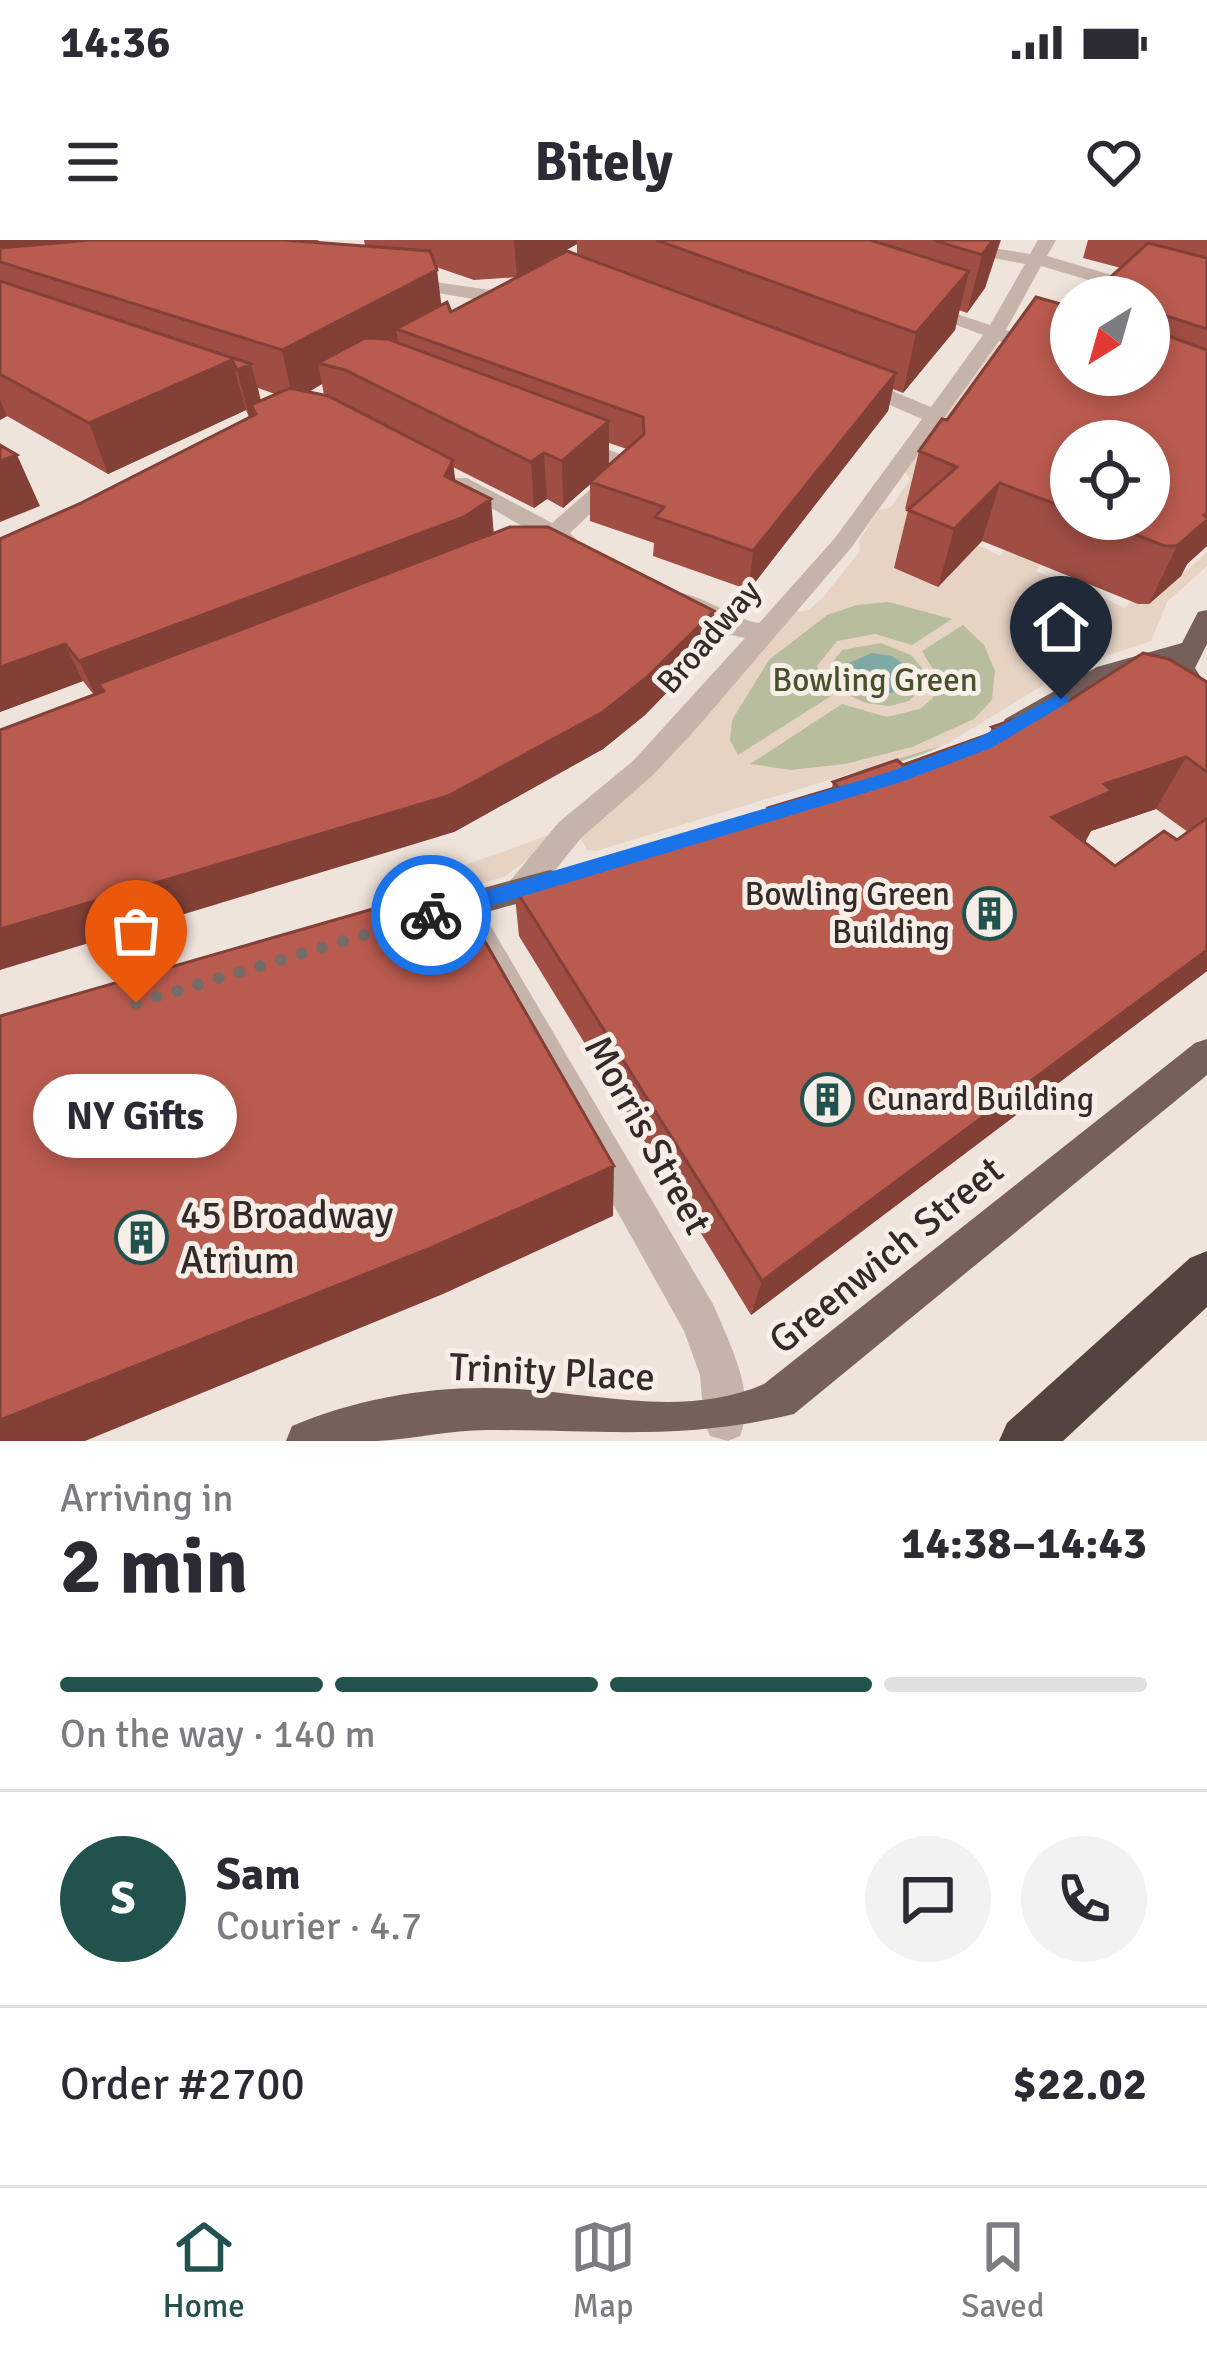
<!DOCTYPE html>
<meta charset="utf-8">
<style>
body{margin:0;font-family:Signika,sans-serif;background:#f2f2f3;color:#2b2b33;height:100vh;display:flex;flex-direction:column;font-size:45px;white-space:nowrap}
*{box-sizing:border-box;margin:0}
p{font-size:39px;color:#7c7c81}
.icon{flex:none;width:66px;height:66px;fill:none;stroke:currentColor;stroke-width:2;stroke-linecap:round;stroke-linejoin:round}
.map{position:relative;height:1201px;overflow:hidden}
.details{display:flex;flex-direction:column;background:#fff;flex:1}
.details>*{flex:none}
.needle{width:78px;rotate:217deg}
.fabs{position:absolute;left:1050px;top:36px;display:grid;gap:24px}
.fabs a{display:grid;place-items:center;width:120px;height:120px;border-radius:50%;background:#fff;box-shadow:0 6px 18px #0003;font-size:60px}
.pin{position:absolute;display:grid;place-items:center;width:102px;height:102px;color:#fff;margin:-123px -51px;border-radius:50% 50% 50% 0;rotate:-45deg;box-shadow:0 0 12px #0007}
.pin .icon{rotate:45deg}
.courier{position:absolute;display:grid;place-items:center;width:120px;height:120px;margin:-60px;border:9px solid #1a73e8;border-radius:50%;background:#fff;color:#222;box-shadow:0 3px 15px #0007}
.bubble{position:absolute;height:84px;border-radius:42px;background:#fff;box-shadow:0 6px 18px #0003;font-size:39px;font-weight:700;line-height:84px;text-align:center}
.head em{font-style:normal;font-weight:700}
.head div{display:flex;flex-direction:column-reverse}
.head{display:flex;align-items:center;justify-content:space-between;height:204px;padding:0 60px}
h1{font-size:78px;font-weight:700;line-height:90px}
.bar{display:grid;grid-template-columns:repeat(4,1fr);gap:18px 12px;align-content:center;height:144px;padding:0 60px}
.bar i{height:15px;border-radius:9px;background:#e1e1e2}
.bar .on{background:#22524e}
.bar p{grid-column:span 4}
.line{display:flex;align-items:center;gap:30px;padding:0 60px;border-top:3px solid #e1e1e2}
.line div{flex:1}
.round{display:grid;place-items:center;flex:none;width:126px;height:126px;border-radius:63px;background:#f2f2f3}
.status{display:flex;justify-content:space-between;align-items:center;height:84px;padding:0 60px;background:#fff;direction:ltr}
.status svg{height:33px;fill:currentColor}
header{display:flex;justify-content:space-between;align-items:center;height:156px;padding:0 60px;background:#fff;font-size:54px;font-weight:700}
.dock{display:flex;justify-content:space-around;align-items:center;height:168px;border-top:3px solid #e1e1e2;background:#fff;font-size:33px;color:#7c7c81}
.dock a{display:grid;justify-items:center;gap:6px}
.dock .on{color:#22524e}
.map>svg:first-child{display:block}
.green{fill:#b7bd9d}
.plaza{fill:#e6d3c4;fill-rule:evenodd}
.water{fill:#7eaaa6}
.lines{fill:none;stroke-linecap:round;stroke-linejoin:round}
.minor{fill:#c6b3a9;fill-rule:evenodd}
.major{fill:#75605b;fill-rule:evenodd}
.highway{fill:#544440;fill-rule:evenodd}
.wall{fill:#a04e44;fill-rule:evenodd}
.shaded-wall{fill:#824037}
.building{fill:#ba5b4f;stroke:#824037;stroke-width:3}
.route{fill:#1a73e8}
.done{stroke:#756b67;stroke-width:12;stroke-dasharray:0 21.6}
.labels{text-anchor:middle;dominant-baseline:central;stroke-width:10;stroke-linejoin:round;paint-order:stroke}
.street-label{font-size:33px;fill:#342a28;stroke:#f7eee8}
.park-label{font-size:33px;fill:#48502e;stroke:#f7eee8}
.poi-label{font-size:33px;fill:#342a28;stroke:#f7eee8;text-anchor:end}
.near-street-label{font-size:39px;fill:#342a28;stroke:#f7eee8}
.near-poi-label{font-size:39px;fill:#342a28;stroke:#f7eee8;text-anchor:start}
</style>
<div class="status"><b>14:36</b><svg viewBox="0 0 49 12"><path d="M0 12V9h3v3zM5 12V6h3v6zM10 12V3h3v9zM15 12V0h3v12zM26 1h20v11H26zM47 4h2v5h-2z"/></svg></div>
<header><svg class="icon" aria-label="menu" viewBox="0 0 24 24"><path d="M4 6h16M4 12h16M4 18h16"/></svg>Bitely<svg class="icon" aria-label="heart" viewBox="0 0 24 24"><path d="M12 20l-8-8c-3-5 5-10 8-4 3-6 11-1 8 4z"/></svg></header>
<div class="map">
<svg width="1207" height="1201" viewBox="0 0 1207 1201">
<rect width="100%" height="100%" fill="#efe4dc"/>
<path class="green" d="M860 357 948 369 994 403 1001 462C984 475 967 492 948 502 899 531 767 557 725 511L734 455 809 378Z"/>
<path class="plaza" d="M995 105H1014L972 302 1000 316 1006 310 1041 324 1036 331 1045 335 1066 342 1071 337 1097 347 1093 353 1125 368 1131 361 1150 364 1207 312V326L1167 362 1151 401 1073 427 947 504 596 611 587 610 580 598 795 372 809 370 824 356 860 311 859 300 879 270 891 267 910 240 905 232ZM889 362 952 379 912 405 875 394 837 401 817 426 831 456 738 515 730 500 732 480 769 420 827 375 857 365ZM963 385 984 405 995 431 992 460 974 479 912 507 845 524 790 530 750 524 842 464 887 477 920 469 933 458 939 439 922 411ZM881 403 911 415 922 428 925 443 909 461 889 466 866 463 846 454 833 437 832 423 842 410Z
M549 595 531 617 504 637 395 667 390 652Z"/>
<path class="water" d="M872 413 892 416 907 427 906 448 880 456 853 443 849 423Z"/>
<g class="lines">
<path class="minor" d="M900 0H942L1030 14 1038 0H1056L1047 16 1207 63V75L1041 26 1006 90 1071 112V124L999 101 851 308 695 490 653 535 581 598 532 659 521 662 510 659 505 650 510 641 559 582 633 521 745 398 722 393 667 365 664 359 667 353C696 348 729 378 759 383L835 298 922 179 849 147V139H863L931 167 983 95 908 67 917 61 990 85 1025 24Z
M402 37 503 52 512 58 503 64 396 46 393 42Z
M570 193 643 224 570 293 577 300 573 305 551 302 528 314H512V304L534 293 448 243 451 238H467L552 283 617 226 562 204 559 199Z
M462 652 473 656 714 1066C730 1105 757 1154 740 1196L728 1201 710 1196 704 1181 700 1135 684 1091 446 665 451 656Z"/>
<path class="major" d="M1207 370V404L1195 428 1207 447V472L1179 452 1171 423 1115 439 1025 493H1005L1001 486 1005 479 1097 427 1182 403 1198 372Z
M550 630 561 633 565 642 561 651 428 689 417 685 412 676 417 667 428 663Z
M1207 799V835L794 1174C682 1201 601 1190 487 1190 450 1190 414 1199 377 1201 347 1201 316 1201 286 1201L292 1186C363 1156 441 1144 518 1149 598 1154 687 1178 764 1144L1195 803Z"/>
<path class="highway" d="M1207 1011V1067L1063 1201H999L1007 1183 1190 1018Z"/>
</g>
<path class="wall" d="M0 0H319L316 2 365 6 364 0H1001L985 48 967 73 959 70 955 90 903 153 893 149 888 171 749 350 653 316 654 303 590 281V244L563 268 547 259 534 268 453 227 455 241 494 293 714 371 710 408 645 475 603 509 454 592 94 455 83 441 0 472V299L81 263 249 177 246 170 108 234 7 176 0 180ZM577 4V14L451 72 441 65 436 27 474 40 517 37ZM322 144 324 155 309 152ZM258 148 275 154 261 161ZM609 203 627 209 609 226Z
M1088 0H1207V306L1187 324 1181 336 1149 364H1138L982 301 938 347 894 328 908 270 905 269 919 211 947 180 1149 135V57H1091L1121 28 1083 18ZM1071 201 1149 279H1071Z
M1207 442V731L751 1075 519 696 514 647 582 632 766 575 768 568 832 548 833 542 903 525 989 495 992 487ZM1156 569 1188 592 1177 600 1115 626 1085 602 1091 591Z"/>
<path class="shaded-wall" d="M0 0H135L0 22Z
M514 0H577V4L517 37Z
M993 0H1000L985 48 967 73 982 15Z
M437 30 443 78 396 89 398 102 345 132V130L318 123 322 144 293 160 282 110Z
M969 31 955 90 903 153 916 93Z
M232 120 246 170 108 234 89 183Z
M251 124 264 174 251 165 255 178 250 180 237 130Z
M896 133 888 171 749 350 753 311Z
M0 160 7 176 0 180Z
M609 181V228L563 268 562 221Z
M544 213 547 259 534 268 531 222Z
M17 215 40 266 0 282V221Z
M453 220 457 257 445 236Z
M1000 243 982 301 938 347 954 289Z
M491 259 494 296 98 444 103 455 97 458 79 421Z
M1207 273V306L1187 324 1181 336 1149 364 1177 306Z
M714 371 710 408 645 475 603 509 454 592 0 730V689Z
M65 404 83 441 0 472V427Z
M1186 517 1156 569 1091 591 1085 602 1052 577 1104 544Z
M1207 710V731L751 1075 762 1041Z
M614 926 613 976 443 1054 85 1201H0V1180Z"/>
<path class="building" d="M90 0H284L430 11 437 30 282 110 0 22V8Z
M656 0H870L969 31 916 93Z
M933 0H993L982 15Z
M1148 3 1207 18V89L1164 75H1149V57H1092V54Z
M567 11 896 133 753 311 655 277 664 267 590 242 644 194 643 177 396 89 447 62 451 72Z
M0 41 251 124 237 130 232 120 89 183 0 134Z
M1036 57 1071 67V135H1149V89L1207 110V273L1204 275 1207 277V280L1177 306H1165L1094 279H1149V201H1071V270L1000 243 954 289 908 270 957 227 919 211 942 179 947 180Z
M365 98 388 99 609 181 562 221 544 213 531 222 345 130 318 123Z
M290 148 328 156 453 220 445 236 491 259 464 277 79 421 65 404 0 427V299L81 263 256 174 251 165Z
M0 205 17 215 0 221Z
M510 287H548L714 371 646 438 603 472 448 556 0 689V490L104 451 98 444Z
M1143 413 1169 419 1207 442V532L1186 517 1104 544 1112 551 1052 577 1115 626 1164 591 1177 600 1207 578V710L762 1041 514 647 579 627 582 632 771 573 768 568 838 547 833 542 897 520 903 525 998 491 992 487 1070 460Z
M453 646 614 926 428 1009 0 1180V776Z"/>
<path class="route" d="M1061 453 1070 459 1067 463 991 508 901 542 431 684 421 675 431 667 889 532 978 498Z"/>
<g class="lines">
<path class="done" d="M136 763 431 675"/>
</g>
<defs>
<symbol id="building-ring" viewBox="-11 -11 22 22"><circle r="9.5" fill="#f7eee8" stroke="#22524e" stroke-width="1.5"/><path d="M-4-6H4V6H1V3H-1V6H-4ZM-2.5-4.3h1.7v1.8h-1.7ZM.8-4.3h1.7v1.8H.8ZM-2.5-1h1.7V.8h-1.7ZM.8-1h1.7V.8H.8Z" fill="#22524e"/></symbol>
</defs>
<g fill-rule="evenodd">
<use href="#building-ring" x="960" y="644" width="59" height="59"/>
<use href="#building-ring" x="798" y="830" width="59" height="59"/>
<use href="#building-ring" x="112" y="968" width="59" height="59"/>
</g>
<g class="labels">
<g class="street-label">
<text transform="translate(709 397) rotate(-49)">Broadway</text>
</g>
<g class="park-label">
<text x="875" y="440">Bowling Green</text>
</g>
<g class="poi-label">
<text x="950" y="654">Bowling Green<tspan x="950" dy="38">Building</tspan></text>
<text x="867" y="859" text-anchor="start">Cunard Building</text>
</g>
<g class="near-street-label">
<text transform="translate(648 895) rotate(61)">Morris Street</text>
<text transform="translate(886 1015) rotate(-39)">Greenwich Street</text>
<text transform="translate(552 1132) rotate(3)">Trinity Place</text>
</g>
<g class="near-poi-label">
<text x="180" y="975">45 Broadway<tspan x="180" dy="45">Atrium</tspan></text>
</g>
</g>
</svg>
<div class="fabs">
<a><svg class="needle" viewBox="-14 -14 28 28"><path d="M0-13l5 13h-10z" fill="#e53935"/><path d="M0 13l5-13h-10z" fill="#7c7c81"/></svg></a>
<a><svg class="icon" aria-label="locate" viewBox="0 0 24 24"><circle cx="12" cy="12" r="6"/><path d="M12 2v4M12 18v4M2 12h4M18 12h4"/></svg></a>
</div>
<div class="pin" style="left:136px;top:763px;background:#ea580c"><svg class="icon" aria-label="bag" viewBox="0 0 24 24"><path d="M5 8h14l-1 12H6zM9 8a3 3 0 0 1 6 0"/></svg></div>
<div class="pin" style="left:1061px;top:459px;background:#1f2937"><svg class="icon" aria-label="home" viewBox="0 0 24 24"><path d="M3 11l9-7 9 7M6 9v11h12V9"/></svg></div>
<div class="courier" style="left:431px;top:675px"><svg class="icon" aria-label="bike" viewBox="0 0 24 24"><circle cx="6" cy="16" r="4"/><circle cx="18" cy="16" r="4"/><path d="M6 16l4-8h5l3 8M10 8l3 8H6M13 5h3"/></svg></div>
<div class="bubble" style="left:33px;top:834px;width:204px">NY Gifts</div>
</div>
<section class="details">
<div class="head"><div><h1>2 min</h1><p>Arriving in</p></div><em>14:38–14:43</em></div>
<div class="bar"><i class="on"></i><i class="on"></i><i class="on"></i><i></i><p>On the way · 140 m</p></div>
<div class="line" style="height:216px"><b class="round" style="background:#22524e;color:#fff">S</b><div><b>Sam</b><p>Courier · 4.7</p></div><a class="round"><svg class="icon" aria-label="chat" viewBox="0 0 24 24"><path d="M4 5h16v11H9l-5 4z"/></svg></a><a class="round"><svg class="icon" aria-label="phone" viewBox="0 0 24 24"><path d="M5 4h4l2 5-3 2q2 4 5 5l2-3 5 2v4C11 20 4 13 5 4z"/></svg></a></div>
<div class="line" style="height:156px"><div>Order #2700</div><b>$22.02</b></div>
</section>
<nav class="dock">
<a class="on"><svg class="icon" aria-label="home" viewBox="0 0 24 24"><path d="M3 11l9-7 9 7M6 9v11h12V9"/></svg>Home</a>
<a><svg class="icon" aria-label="map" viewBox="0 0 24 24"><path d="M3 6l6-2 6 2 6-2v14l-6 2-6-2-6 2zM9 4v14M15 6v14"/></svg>Map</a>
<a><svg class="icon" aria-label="saved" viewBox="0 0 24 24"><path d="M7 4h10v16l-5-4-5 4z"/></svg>Saved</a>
</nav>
